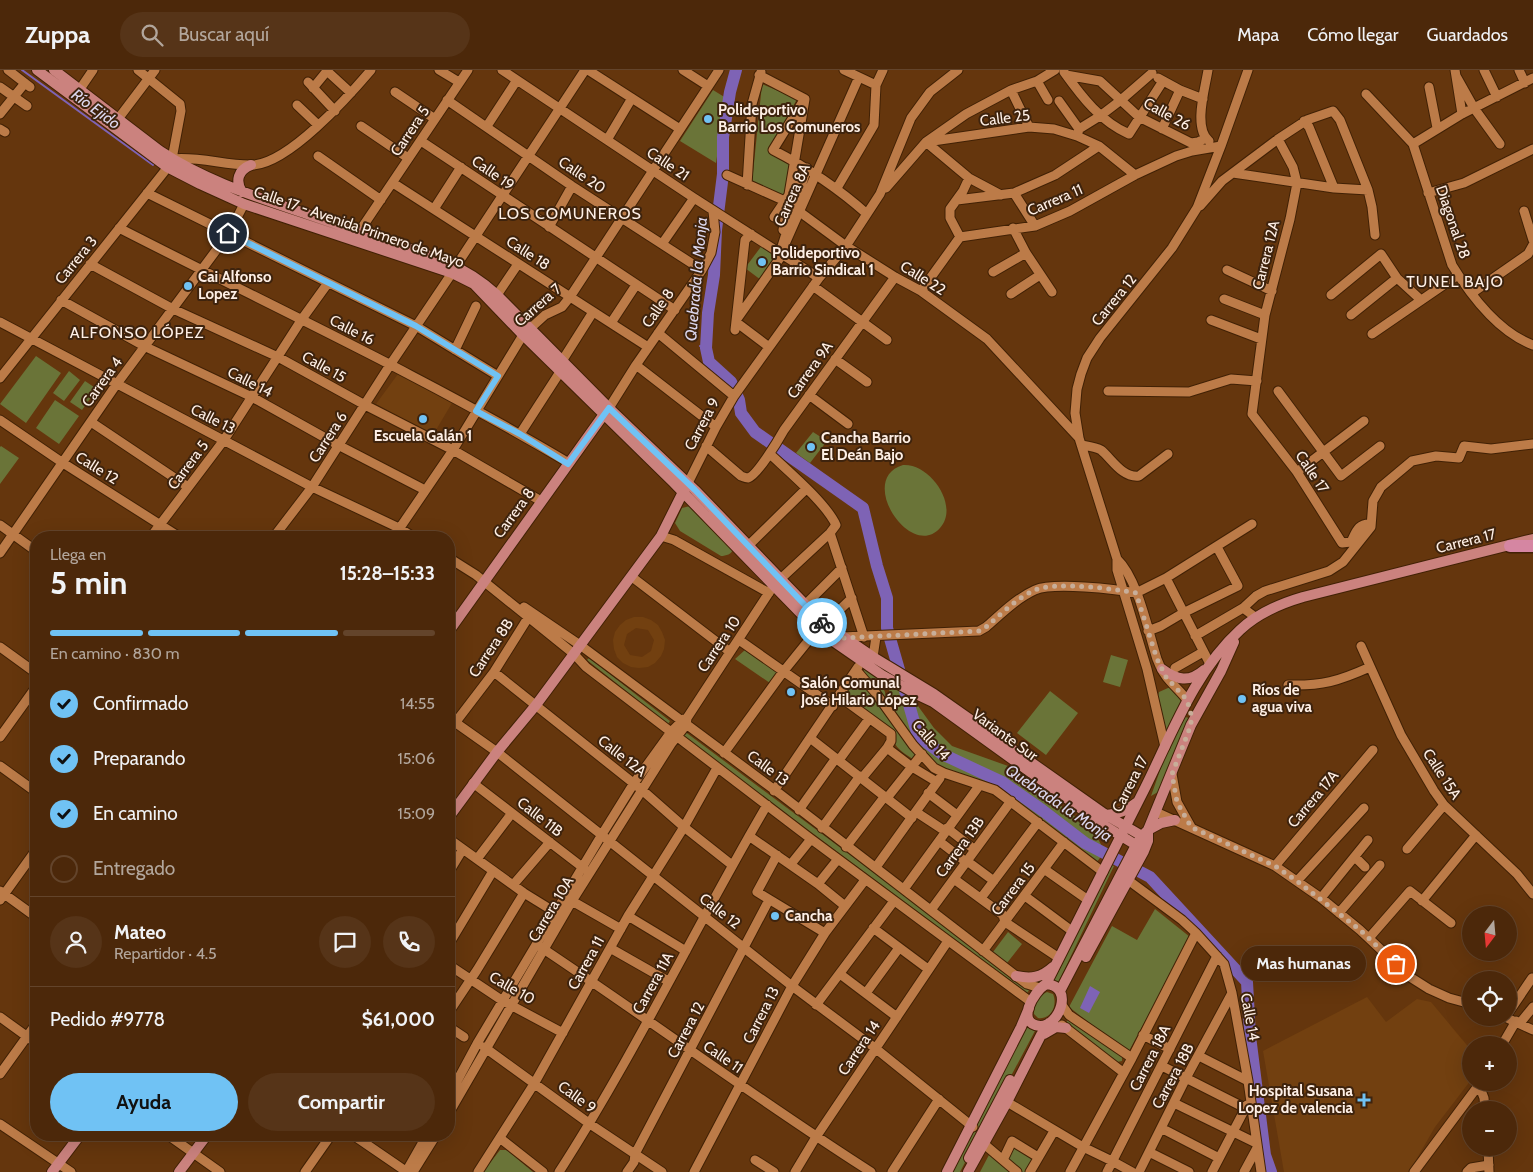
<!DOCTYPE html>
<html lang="es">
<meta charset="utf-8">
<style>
body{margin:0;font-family:Cabin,sans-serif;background:#563418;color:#f1f3f6;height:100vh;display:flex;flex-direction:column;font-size:19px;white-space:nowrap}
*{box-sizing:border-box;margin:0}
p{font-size:16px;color:#b2a69c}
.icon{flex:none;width:28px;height:28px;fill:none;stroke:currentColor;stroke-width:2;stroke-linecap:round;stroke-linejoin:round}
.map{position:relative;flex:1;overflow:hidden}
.panel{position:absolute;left:30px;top:461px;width:425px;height:610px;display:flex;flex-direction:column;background:#4c280a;border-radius:20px;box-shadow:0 5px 20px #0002,0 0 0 1px #63442b}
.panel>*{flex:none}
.needle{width:32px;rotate:196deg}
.tools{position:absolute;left:1462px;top:836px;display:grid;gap:10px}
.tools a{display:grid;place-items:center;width:55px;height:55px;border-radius:50%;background:#4c280a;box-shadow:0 5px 20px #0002,0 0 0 1px #63442b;font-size:25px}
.pin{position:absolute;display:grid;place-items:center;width:42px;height:42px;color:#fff;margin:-21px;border:2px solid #fff;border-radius:50%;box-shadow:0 1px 5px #0007}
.courier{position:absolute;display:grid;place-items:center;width:50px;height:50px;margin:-25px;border:4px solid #70c2f4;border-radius:50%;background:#fff;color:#222;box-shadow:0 1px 6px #0007}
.bubble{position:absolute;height:35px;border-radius:18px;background:#4c280a;box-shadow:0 5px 20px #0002,0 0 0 1px #63442b;font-size:16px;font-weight:700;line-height:35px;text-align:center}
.headline em{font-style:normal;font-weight:700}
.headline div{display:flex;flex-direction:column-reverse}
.headline{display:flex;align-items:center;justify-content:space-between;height:85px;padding:0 20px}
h1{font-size:32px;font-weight:700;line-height:38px}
.bar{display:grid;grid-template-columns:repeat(4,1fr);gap:8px 5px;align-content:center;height:60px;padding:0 20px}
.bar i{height:6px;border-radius:4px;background:#63442b}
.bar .active{background:#70c2f4}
.bar p{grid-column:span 4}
.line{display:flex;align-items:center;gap:12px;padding:0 20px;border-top:1px solid #63442b}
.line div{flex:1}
.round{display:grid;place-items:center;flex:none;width:52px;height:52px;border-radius:26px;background:#563418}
ol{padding:0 20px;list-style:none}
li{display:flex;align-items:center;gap:15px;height:55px}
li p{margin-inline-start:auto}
li .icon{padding:5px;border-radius:50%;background:#70c2f4;color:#111;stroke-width:4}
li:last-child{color:#b2a69c}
li i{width:28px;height:28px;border:2px solid #63442b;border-radius:50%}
.button{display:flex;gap:10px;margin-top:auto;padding:10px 20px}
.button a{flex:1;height:58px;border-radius:30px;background:#70c2f4;color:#111;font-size:20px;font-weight:700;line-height:58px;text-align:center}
.button a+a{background:#563418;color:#f1f3f6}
header{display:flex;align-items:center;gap:30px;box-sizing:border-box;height:70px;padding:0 25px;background:#4c280a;border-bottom:1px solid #63442b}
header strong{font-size:24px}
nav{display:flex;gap:28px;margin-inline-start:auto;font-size:18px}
.search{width:350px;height:45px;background:#563418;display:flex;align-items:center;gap:12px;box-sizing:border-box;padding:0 18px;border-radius:28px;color:#b2a69c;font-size:19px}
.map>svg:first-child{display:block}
.built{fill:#724010;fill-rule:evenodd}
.green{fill:#6a7438}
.water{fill:#7e63b5}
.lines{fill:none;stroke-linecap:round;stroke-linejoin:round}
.stream{stroke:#7e63b5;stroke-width:2}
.river{stroke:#7e63b5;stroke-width:12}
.minor-casing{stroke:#412105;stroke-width:11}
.major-casing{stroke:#412105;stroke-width:12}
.highway-casing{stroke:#412105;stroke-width:15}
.minor{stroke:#bc7b48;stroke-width:9}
.major{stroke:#cb827e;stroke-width:10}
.highway{stroke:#d586a2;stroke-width:12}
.done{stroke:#c8ae99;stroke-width:5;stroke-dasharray:0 9}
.route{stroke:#70c2f4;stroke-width:6}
.poi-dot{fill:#70c2f4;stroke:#3e230d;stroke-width:2}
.labels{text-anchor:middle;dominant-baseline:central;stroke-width:4;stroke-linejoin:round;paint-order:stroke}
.poi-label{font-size:15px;font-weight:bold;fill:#feefe5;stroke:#3e230d;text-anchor:start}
.street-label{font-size:15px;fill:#feefe5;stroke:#3e230d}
.water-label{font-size:16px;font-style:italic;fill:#dcd7ed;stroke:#3e230d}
.neighbourhood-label{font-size:16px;letter-spacing:1px;fill:#feefe5;stroke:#3e230d}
</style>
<header>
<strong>Zuppa</strong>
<div class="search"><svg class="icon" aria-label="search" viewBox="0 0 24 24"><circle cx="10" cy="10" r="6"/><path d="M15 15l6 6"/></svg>Buscar aquí</div>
<nav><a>Mapa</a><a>Cómo llegar</a><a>Guardados</a></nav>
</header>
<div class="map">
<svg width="1533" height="1102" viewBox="0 0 1533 1102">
<rect width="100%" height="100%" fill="#65360d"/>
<path class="built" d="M398 304 452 333 433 365 376 334Z
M634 547H643L651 550 658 555 662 562 665 570 664 579 661 586 655 593 648 597 639 598 631 597 623 593 617 587 614 579 613 570 615 562 620 555 626 550ZM636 558 648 560 654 570 651 581 642 587 630 585 624 575 627 564Z
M1367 927 1386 952 1417 929 1431 932 1471 980V1010L1435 1057 1409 1102H1284L1263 981Z"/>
<path class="green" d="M762 14 797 29 769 83 800 101 782 129 752 113Z
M713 20 726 28 716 93 680 71Z
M763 174 778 186 761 210 745 198Z
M36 286 61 303 26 353 0 334Z
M69 301 80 310 64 331 53 323Z
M85 311 97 319 82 340 70 332Z
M55 330 79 346 59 374 36 358Z
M813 362 827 371 810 393 796 383Z
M1 376 19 388 0 414V377Z
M903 395C930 393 960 436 940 458 911 491 856 409 903 395Z
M690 436 733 479C732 484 726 486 721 486L680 461 675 453 682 438Z
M745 580 779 603 770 613 735 589Z
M1111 585 1128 590 1120 617 1103 612Z
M589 588 670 651 668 654 587 590Z
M865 599 877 607 880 612 885 622 887 638 918 684 914 690C907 685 896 679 894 671L844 628V622L851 617Z
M887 613 915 628 918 636 934 658 952 676 1008 696 1093 760 1103 778 1102 785 1097 792 998 718 949 701 938 695 915 674 897 647Z
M1168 618H1172L1183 631 1166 669 1157 629 1159 622Z
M1050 621 1078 643 1046 685 1017 663Z
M1185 647 1189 648 1158 722 1151 726 1165 686Z
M684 661 1030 919 1027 923 681 665Z
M1111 795 1114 796 1058 913 1053 911Z
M1155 839 1190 867 1128 983 1069 937 1112 856 1137 870Z
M1008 862 1022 874 1007 893 993 882Z
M1047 922 1053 924C1058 935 1051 950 1038 948L1034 944C1034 934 1037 926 1047 922Z
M1069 948 1122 987V991L1117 992 1066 953Z
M1028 954 1036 959 960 1102H953Z
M1013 1075 1035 1088 1027 1102H1021L1006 1088Z
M500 1080H506L509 1082 533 1102H483Z
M990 1083 1010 1102H980Z"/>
<path class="water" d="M1090 916 1100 922 1089 943 1080 938Z"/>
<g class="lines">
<path class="stream" d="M22 0 153 95 155 92
M700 276 706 278"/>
<path class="river" d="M736 0 730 22 723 67V104L716 160 714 205 708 243 706 278 709 292 731 312 739 330 741 343 755 362 863 438 877 496 887 528V558L918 666 942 684 1002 712 1042 740 1085 773 1150 807 1247 912 1250 966 1265 1085 1271 1102"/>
<defs>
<path id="minor" d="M8 0 30 17
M138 0 180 34 181 41 172 89
M439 0 459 12
M502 0 694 128 819 208
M588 0 680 59
M683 0 708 16
M844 0 876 15
M1208 0C1205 19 1193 58 1209 71
M1455 0 1462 44
M1484 0 1497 27
M1519 0 1525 13
M1064 2C1082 27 1101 52 1129 64L1163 11
M759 5 805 29 783 160
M1066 5 1100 11 1139 47 1191 73 1198 72 1206 68
M1456 6 1474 38 1500 74
M1158 8 1180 20 1203 29
M1037 11 1048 30
M308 12 335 41
M0 17 27 36
M1429 17 1437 58
M313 18 327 1 351 23
M80 19 93 0
M1011 20 1029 57
M395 22 435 49
M1366 24 1413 74 1452 195C1471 226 1498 262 1533 275
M447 30 572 116 702 200
M1059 31 1079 59
M802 33 773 80C808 98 838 118 867 144
M297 35 318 55
M0 44 25 13
M118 49 155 0
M1304 51 1309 57 1334 118
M361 56 408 88
M487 56 517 10
M0 59 5 62
M1162 59 1180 20
M1077 66 1079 59 1100 46 1121 30 1152 3
M1278 69 1293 97 1297 113 1290 149 1265 245 1252 344 1297 402 1342 473 1351 472C1356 462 1358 453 1371 454
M607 70 632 28
M421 71 675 240
M926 72 1029 57 1054 59 1077 66 1099 76 1135 105
M926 72 969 108 1001 125
M1413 74 1462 44 1533 8
M318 86 381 130
M1233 103 1334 118 1368 120
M727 105 785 131 846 176 895 207 921 221 987 269 1079 368
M393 113 648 277
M747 115 752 34 761 2
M837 118 874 55 876 15 883 0
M886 118 926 72 966 44 1011 20 1037 11 1055 0
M147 123 416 256 498 306
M1014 123 1035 156
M1428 123 1464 113 1533 79
M957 130 1014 123 1055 105 1099 76
M1200 136 1222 111 1278 69 1307 50 1333 41 1340 50 1368 120 1372 137 1375 165
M434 139 461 97
M1524 141 1533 170
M774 147 807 98 777 192 859 7
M549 157 572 116
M119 158C269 235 423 306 569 393
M1013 158 1026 183 1052 222
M359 162 468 0
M960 167 950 148V139L963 121 969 108
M662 174 694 128
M90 194 173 239 278 287 365 335 453 380 541 431
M456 196 585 0
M1227 200 1272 221
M993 202 1026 183
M813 216 887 270
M921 221 960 167 1035 156 1070 141 1135 105 1176 86 1192 81 1221 76
M1472 223 1528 184 1533 175
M1011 224 1040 205
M497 225 518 194
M1331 225 1381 184 1397 208 1421 230
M1224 229 1265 245
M61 230 146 277 252 327 338 375 425 420
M1351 245 1397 208
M737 249 780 188
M1211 250 1261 269
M0 252 312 417 399 458 415 468
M736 252 769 277
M611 253 636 215
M735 260 745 170 751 164
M658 263 734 326
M1372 264 1458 205
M455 280 476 236
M835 289 867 312
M562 291 593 242
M636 295 716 357
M0 308 164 102 172 89C200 86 226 96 253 95 289 93 348 27 371 0
M1108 321 1189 322 1231 309 1257 311
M1278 321 1341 406 1380 376
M809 325 848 354
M609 338 636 295 702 200 711 183 715 162 713 141
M0 350 63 393 181 468
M91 352 188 417
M520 364 560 302
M1082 375C1088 376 1096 377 1101 380 1112 389 1122 408 1139 406L1168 384
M706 376 741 406C744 407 745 408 748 408 757 406 779 369 784 360L895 207
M1297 402 1364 351
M688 413 716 357 734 326 819 208 846 176 880 124 911 48 930 22 958 0
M0 455 36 481
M830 463 864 567
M661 466 674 470 769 523
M150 468 224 370 302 249 328 213
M273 468 312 417 390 295 452 203
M393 468 453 380 523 265 545 245 562 237 570 227 719 0
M749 475 806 419
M0 483 116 315 229 163 244 134
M449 488 476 505 574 584 586 597 811 769 1031 932
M1117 489C1138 509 1148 561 1157 589 1160 597 1164 605 1170 611 1176 618 1182 623 1187 630
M632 507 730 582
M1166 508 1210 594
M805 535 842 498
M524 537 580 575 780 724 1016 906 1027 914 1040 918
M1243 538 1256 526 1265 521 1329 501 1343 492 1371 457 1373 431 1381 417 1412 391 1436 386 1459 388 1464 376 1491 379 1533 374
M823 553 830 549 852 528
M1148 561 1161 556 1183 543 1238 516 1217 477
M1195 566 1243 538 1255 547
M842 567 979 561 986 557C1001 544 1017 528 1035 520 1053 512 1116 519 1136 523L1166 508 1252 454
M739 570 833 636
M1361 576 1401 665 1434 721 1444 735 1517 804 1533 824
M0 577 36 603
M873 587 876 567
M1175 598 1203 582
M856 600 875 622 913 675 934 698 944 703 995 720 1103 802
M494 602 642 720 684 757 732 795
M1288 615C1322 616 1339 611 1370 597
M839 626 891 664V671L887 678 912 697 937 712
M449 648 497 682 792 916 875 978 973 1057
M455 653 494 602 531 543
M0 667 36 617
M810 668 912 748
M1165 677 1147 599 1117 500V489L1079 368 1075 343 1077 319 1081 304 1087 288 1100 268 1172 178 1197 138 1221 76 1248 0
M724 683 783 602 817 560
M839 690 869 649
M0 696 36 722
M1172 704 1177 732 1191 757
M862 708 887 678
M473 713 586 800
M774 721 858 597
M928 723 957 745
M887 728 922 684
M799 740 836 688
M916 742 945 761
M1156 742 1275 796 1321 828 1360 860 1410 907 1429 919 1449 928 1471 934
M822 758 860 706
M947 758 975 780
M749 766 818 814 845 836
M449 769 524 823 558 844
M939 771 966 792
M846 777 885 726
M1407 779 1444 735
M777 785 757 822 825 863
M1355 787 1365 797
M477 789 512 743
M967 791 994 811
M791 794 811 769
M1275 796 1373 680
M876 797 940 708
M1044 799 1088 830
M449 802 463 779
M954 809 1003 845 1005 852 1059 888
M1128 810 1182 850 1196 863 1224 894 1232 923 1248 1011 1261 1102
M1297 811 1364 738
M818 814 838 789
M513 815 550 772
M904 819 979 716
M0 821 36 847
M1025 826 1072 861
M981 828 1038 752
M1321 828 1368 770
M0 830 36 780
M572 831 621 859
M1422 831 1476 765
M931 840 1011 731
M1339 843 1380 795
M628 846 686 881
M873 858 928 899
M1369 868 1410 821 1451 853
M449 874 493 801
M539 876C650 950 758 1030 871 1102
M610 878 668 911
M983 881 1064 772
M449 895 503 931 563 963
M840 904 897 947
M866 923 899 878
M816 935 894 831
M1062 935 1069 945 1132 988
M449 942 477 900 524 823
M1509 942 1532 908
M0 947 36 973
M1507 948 1533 960
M1520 953 1533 937
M1062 955 1124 1003
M449 957 464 967
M1143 965 1170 979
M1502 975 1516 951
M484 977 590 1054 662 1102
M1199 986 1248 1011
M1162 996 1245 1038
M0 1004 36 954
M1479 1015 1484 1028 1485 1040
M449 1026 478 972 601 766 634 713 671 662 684 649
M1007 1032 1083 1077 1112 1091 1132 1102
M1174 1033 1256 1073
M449 1043 572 831 671 674 686 655 687 648 774 515 830 463 836 455C826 433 788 401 770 384
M0 1054 71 1102
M1161 1058 1219 1088
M168 1065 220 1102
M353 1065 407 1102
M501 1069 543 1102
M984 1074 1017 1102
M1488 1078 1489 1102
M1149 1082 1189 1102
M755 1090 774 1102
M1003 1090 1012 1071 1038 1087
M305 1102 331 1065
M406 1102 427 1065
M413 1102 436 1065
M478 1102 534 1014 628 846 684 757 717 698
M559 1102C635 984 696 856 767 735
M627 1102 634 1092 635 1084 769 830
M694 1102 792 916 825 863 865 810
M795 1102 816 1067 948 871
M892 1102 939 1029
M1030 1102 1054 1061
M1070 1102 1132 988 1196 863
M1107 1102 1217 886
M1139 1102 1186 1008 1232 923
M1212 1102 1247 1035
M1244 1102 1257 1078
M1414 1102 1481 1012
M1467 1102 1471 1098 1489 1095"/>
<path id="major" d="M37 0 167 97 200 114 244 134 452 203 474 214 523 265 674 413 817 560 882 605 916 624 933 632 1105 756 1136 775
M54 0 160 81C205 111 257 127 307 144 352 159 397 175 442 190 463 199 480 209 497 225L609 338 695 420 823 553 873 587 934 624 1106 745 1142 766
M242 122C235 111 238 100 251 95
M449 561 607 340
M1162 599C1177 610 1189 613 1204 600
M1106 745C1118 744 1127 741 1136 733
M449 747 497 682 536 635 661 466 685 418
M1086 887 1144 781 1148 771V760L1161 753 1175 750
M1016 906C1031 909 1041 908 1053 897
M1046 914C1079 849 1112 784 1145 718 1172 664 1194 602 1240 560 1258 543 1279 534 1303 527L1533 469
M1046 914C1075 916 1059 957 1040 956 1015 954 1033 922 1046 914Z
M1060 921 1136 775 1142 766 1148 760 1191 655 1221 601 1234 572
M1044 964 1056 957 1066 958
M969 1088 1010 1010
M52 1102 80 1065
M179 1102 207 1065
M947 1102 1021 957 1029 938
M968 1102 1007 1032 1041 965 1049 953"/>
<path id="highway" d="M1510 476H1533"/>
</defs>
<use href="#minor" class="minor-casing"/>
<use href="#major" class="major-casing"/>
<use href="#highway" class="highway-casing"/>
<use href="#minor" class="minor"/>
<use href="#major" class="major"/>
<use href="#highway" class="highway"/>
</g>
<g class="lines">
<path class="done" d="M822 553 842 568 979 561 986 557C1001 544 1017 528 1035 520 1055 511 1115 519 1136 523L1157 589 1166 607 1187 630 1191 644V655L1172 704 1177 732 1191 757 1275 796 1297 811 1360 860 1396 894"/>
<path class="route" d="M228 163 416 256 498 306 476 341 520 364 568 394 609 338 695 420 822 553"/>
</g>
<g class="poi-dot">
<circle cx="708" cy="49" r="5"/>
<circle cx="762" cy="192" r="5"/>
<circle cx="188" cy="216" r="5"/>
<circle cx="423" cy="349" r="5"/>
<circle cx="811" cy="377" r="5"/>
<circle cx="791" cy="622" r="5"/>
<circle cx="1242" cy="629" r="5"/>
<circle cx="775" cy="846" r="5"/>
<path d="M1361.5 1022.5h5v5h5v5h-5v5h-5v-5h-5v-5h5z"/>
</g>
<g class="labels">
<g class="poi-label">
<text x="718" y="40">Polideportivo<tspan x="718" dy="17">Barrio Los Comuneros</tspan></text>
<text x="772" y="183">Polideportivo<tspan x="772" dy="17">Barrio Sindical 1</tspan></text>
<text x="198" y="207">Cai Alfonso<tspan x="198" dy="17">Lopez</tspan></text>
<text x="423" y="366" text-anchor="middle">Escuela Galán 1</text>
<text x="821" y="368">Cancha Barrio<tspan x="821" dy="17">El Deán Bajo</tspan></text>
<text x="801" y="613">Salón Comunal<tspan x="801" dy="17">José Hilario López</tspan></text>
<text x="1252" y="620">Ríos de<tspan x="1252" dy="17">agua viva</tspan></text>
<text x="785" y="846">Cancha</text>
<text x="1353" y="1021" text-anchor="end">Hospital Susana<tspan x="1353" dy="17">Lopez de valencia</tspan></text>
</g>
<g class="street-label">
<text transform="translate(1167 44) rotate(29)">Calle 26</text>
<text transform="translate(1005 48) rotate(-7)">Calle 25</text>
<text transform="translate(410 61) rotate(-56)">Carrera 5</text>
<text transform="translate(668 94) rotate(34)">Calle 21</text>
<text transform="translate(493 103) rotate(35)">Calle 19</text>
<text transform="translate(582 105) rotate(34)">Calle 20</text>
<text transform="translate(792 125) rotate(-66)">Carrera 8A</text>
<text transform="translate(1055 130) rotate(-23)">Carrera 11</text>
<text transform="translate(1453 152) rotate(71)">Diagonal 28</text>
<text transform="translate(359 157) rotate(19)">Calle 17 - Avenida Primero de Mayo</text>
<text transform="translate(528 183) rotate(33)">Calle 18</text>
<text transform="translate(1266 185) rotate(-76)">Carrera 12A</text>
<text transform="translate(76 190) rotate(-51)">Carrera 3</text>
<text transform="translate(923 208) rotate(32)">Calle 22</text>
<text transform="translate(1114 230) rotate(-51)">Carrera 12</text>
<text transform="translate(538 235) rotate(-41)">Carrera 7</text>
<text transform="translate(658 238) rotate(-55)">Calle 8</text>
<text transform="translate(352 260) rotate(27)">Calle 16</text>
<text transform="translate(324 297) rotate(29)">Calle 15</text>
<text transform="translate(810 300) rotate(-54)">Carrera 9A</text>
<text transform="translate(102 312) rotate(-54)">Carrera 4</text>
<text transform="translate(250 312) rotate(27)">Calle 14</text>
<text transform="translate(213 349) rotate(27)">Calle 13</text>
<text transform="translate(702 354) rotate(-62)">Carrera 9</text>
<text transform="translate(328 367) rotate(-57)">Carrera 6</text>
<text transform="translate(188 395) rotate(-53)">Carrera 5</text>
<text transform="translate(97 398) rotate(32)">Calle 12</text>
<text transform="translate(1312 402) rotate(56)">Calle 17</text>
<text transform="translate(514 443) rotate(-54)">Carrera 8</text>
<text transform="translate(1466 471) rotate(-14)">Carrera 17</text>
<text transform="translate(719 574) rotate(-56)">Carrera 10</text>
<text transform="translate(491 578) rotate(-56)">Carrera 8B</text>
<text transform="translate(1005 665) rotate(36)">Variante Sur</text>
<text transform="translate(931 670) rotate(48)">Calle 14</text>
<text transform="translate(622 686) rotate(38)">Calle 12A</text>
<text transform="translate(768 698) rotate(37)">Calle 13</text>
<text transform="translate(1442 704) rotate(57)">Calle 15A</text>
<text transform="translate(1130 714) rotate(-63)">Carrera 17</text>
<text transform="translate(1313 729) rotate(-50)">Carrera 17A</text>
<text transform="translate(540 747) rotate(38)">Calle 11B</text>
<text transform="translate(960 777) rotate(-54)">Carrera 13B</text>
<text transform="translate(1013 819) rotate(-53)">Carrera 15</text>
<text transform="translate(551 839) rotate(-59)">Carrera 10A</text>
<text transform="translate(720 841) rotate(38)">Calle 12</text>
<text transform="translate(586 893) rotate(-61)">Carrera 11</text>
<text transform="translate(653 913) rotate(-61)">Carrera 11A</text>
<text transform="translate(512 918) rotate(30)">Calle 10</text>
<text transform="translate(761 945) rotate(-63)">Carrera 13</text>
<text transform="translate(1250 947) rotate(79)">Calle 14</text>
<text transform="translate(686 960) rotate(-62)">Carrera 12</text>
<text transform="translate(859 978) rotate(-56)">Carrera 14</text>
<text transform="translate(723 987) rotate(35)">Calle 11</text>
<text transform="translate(1150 988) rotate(-63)">Carrera 18A</text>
<text transform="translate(1173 1006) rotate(-62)">Carrera 18B</text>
<text transform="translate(577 1027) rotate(36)">Calle 9</text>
</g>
<g class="water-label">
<text transform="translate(96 39) rotate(36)">Río Ejido</text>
<text transform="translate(696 209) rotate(-85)">Quebrada la Monja</text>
<text transform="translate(1059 733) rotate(34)">Quebrada la Monja</text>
</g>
<g class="neighbourhood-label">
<text x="570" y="143">LOS COMUNEROS</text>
<text x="1455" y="211">TUNEL BAJO</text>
<text x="137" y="262">ALFONSO LÓPEZ</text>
</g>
</g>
</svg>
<div class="tools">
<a><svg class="needle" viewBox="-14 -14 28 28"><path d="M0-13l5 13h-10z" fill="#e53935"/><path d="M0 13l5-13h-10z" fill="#b2a69c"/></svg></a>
<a><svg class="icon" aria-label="locate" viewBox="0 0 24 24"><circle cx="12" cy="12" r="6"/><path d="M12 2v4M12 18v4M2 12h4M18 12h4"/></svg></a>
<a>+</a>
<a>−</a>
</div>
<div class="pin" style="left:1396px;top:894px;background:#ea580c"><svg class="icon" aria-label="bag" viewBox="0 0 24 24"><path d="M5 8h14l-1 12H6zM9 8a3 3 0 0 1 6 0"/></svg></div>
<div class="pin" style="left:228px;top:163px;background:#1f2937"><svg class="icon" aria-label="home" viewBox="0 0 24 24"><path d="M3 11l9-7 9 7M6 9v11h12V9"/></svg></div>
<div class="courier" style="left:822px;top:553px"><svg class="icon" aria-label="bike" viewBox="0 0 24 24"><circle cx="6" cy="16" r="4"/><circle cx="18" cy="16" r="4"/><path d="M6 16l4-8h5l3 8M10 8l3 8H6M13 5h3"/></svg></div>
<div class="bubble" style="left:1241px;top:876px;width:125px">Mas humanas</div>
<section class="panel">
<div class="headline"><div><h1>5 min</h1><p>Llega en</p></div><em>15:28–15:33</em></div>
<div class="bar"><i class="active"></i><i class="active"></i><i class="active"></i><i></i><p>En camino · 830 m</p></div>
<ol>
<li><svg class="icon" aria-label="check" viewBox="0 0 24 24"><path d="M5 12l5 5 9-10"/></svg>Confirmado<p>14:55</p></li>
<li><svg class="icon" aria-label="check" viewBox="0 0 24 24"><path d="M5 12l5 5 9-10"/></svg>Preparando<p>15:06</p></li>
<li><svg class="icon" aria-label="check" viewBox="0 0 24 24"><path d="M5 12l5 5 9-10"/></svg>En camino<p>15:09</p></li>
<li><i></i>Entregado</li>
</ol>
<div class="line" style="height:90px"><a class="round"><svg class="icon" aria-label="person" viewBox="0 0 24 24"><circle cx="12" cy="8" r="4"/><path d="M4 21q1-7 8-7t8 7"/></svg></a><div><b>Mateo</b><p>Repartidor · 4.5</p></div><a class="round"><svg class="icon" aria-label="chat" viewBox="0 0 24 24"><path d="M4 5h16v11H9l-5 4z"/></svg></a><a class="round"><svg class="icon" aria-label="phone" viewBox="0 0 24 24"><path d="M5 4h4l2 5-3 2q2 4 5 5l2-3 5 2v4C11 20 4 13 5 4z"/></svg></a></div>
<div class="line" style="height:65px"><div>Pedido #9778</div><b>$61,000</b></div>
<div class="button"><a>Ayuda</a><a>Compartir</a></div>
</section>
</div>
